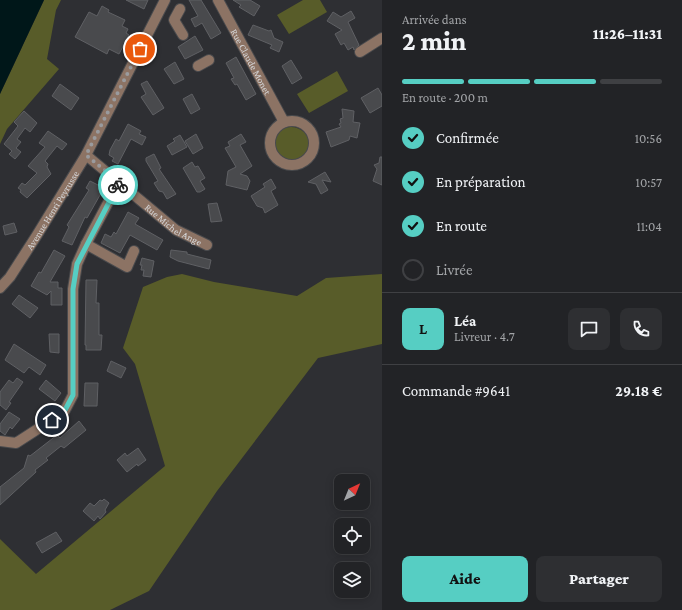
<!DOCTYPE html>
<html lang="fr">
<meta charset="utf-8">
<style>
body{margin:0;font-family:"Crimson Pro",serif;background:#2e2f32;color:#f1f3f6;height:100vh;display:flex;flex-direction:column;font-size:15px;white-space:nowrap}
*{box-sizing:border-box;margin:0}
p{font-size:13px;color:#a2a4a7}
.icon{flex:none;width:22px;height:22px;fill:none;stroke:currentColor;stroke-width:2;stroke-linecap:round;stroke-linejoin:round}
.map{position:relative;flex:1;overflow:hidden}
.sheet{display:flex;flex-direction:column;background:#222326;width:300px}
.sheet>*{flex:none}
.needle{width:26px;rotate:43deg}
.buttons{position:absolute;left:334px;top:474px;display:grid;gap:8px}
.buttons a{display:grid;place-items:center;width:36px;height:36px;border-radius:8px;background:#222326;box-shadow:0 2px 10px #0003,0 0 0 1px #3f4043;font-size:20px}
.pin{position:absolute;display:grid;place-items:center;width:34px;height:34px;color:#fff;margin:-17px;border:2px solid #fff;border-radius:50%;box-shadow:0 1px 4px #0007}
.courier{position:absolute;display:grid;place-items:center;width:40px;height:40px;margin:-20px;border:3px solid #56cec3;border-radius:50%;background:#fff;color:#222;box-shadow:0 1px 5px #0007}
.summary em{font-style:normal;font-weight:800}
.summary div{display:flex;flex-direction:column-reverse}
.summary{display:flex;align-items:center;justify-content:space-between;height:68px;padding:0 20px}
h1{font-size:26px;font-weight:800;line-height:30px}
.bar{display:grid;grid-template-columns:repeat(4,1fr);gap:6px 4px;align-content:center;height:48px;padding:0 20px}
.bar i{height:5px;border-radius:3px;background:#3f4043}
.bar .active{background:#56cec3}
.bar p{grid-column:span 4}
.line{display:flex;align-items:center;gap:10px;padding:0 20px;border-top:1px solid #3f4043}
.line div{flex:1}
.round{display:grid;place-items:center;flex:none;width:42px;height:42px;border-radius:8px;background:#2e2f32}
ol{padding:0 20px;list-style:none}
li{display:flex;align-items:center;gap:12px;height:44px}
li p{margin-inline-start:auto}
li .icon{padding:4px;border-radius:50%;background:#56cec3;color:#111;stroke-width:4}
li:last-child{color:#a2a4a7}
li i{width:22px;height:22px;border:2px solid #3f4043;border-radius:50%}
.action{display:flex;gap:8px;margin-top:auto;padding:8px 20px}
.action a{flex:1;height:46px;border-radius:8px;background:#56cec3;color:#111;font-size:16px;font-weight:800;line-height:46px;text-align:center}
.action a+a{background:#2e2f32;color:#f1f3f6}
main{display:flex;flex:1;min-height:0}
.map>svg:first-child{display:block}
.green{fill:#585c29}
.water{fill:#001719}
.building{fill:#494a4d;stroke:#5f6064}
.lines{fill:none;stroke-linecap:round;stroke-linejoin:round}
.minor-casing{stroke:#494a4d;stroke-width:12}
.minor{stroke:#8c7364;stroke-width:10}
.done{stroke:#9a9b9e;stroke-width:4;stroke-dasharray:0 7.2}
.route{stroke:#56cec3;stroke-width:5}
.labels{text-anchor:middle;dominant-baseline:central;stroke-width:4;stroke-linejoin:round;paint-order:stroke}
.street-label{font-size:10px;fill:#d4d5d7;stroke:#2e2f33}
</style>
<main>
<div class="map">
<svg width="382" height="610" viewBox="0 0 382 610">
<rect width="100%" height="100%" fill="#2e2f33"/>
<path class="green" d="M44 0H61L56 10 47 59 59 69 7 129 0 144V94Z
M303 0H320L327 12 289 34 277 15Z
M337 71 348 91 309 113 297 94Z
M272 146a19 19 0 1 1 38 0a19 19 0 1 1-38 0Z
M182 274 214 282 297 296 326 278 382 274V344L318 358 217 491 149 591 110 610H0V539L36 574 165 466 135 364 123 348 143 287 167 277Z"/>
<path class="water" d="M0 0H44L0 94Z"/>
<path class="building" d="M126 0H148L144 9Z
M189 0H201L221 33 211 39 202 23 195 27 191 19 198 16Z
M233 0H250L260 6 254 16 239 7 241 5Z
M102 6 109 10 108 12 125 20 122 26 128 29 126 33 129 35 119 54 109 49 107 54 75 37 89 12 97 16Z
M351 11 355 18 348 22 359 45 354 50 353 47 348 50 344 43 341 45 335 34 342 30 327 21 333 12 341 17Z
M253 25 269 31 271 30 274 38 283 42 279 52 270 48 272 45 248 35Z
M195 36 203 50 185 59 178 47Z
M236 57 256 94 246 100 237 84 235 85 231 79 234 78 226 63Z
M291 60 302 78 292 84 282 66Z
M175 62 184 79 174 84 164 69Z
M147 81 164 108 153 115 141 97 146 94 141 84Z
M60 84 79 98 71 110 52 96Z
M378 88 382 95V106L370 113 361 98Z
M192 94 200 109 191 114 183 99Z
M342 109 354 111 353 122 360 123 357 138 350 136 349 140 331 147 326 132 341 127 339 124 341 123 340 119 343 118Z
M24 111 37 123 30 132 25 128 17 139 21 142 16 148 21 152 15 159 9 154 12 151 4 144 18 126 14 122Z
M128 124 141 131 139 134 146 137 142 145 131 139 118 164 112 161 114 158 109 155 110 150 116 139 119 141Z
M48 131 67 144 62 150 57 146 45 161 48 164 47 167 51 174 27 198 20 192 21 190 18 188 22 183 25 185 37 173 28 166 45 147 39 143Z
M196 134 203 148 193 154 185 141Z
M241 134 246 142 240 145 252 166 240 174 247 176 250 181 247 190 226 185 228 171 236 167 225 148 230 146 228 142Z
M180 135 187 147 172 155 167 146 175 141 173 139Z
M154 154 161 168 159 169 176 194 167 199 163 192 159 191 154 183 158 181 146 161V158Z
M380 157H382V185L373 181 377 169 374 165 379 163Z
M192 162 195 167 198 166 205 178 200 181 205 189 200 192H197L183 168Z
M325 172 331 182 322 180 328 190 321 194 316 184 308 182Z
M271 179 276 188 271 191 278 205 265 213 263 208 257 206 251 196 265 187 263 184Z
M90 181 104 188 87 218 85 217 72 245 62 241 69 227 67 225 89 190 86 188Z
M217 203 222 221 211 222 208 204Z
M128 212 139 218 135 224 163 240 157 250 130 235 120 253 101 243 105 234 111 237 114 232 116 234Z
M14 223 17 232 5 235 3 226Z
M54 250 65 256 50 282H58V288H62V305H51V291L47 295 31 286 39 272 41 273Z
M171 250 187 252V254L211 260 209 269 178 261 170 257Z
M142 258 154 261 151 277 143 276 144 270H141L142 265H140Z
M86 280H97L96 303H99V335H102L101 350H86V345H85Z
M19 295 38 308 30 318 12 304Z
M49 334H59V353L50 352Z
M14 344 46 365 40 375 29 367 24 373 5 360Z
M111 361 126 368 121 378 107 371Z
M17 378 23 382 9 402 11 403 6 410 0 405V392L9 380 13 383Z
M46 380 61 393 55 401 39 389Z
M85 383H98L97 406H84Z
M9 412 20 419 12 429 10 427 5 435 0 431V424Z
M79 421 86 430 64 448 61 446 46 458 48 460 35 470 36 472 0 505V487L24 468 28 455 30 456 57 435 60 438Z
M138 448 146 460 138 466 137 464 127 472 117 460 125 453 127 456Z
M104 499 109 503 105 510 106 512 100 519 98 516 94 521 83 511 90 503 94 506 100 500 102 501Z
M56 532 62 541 42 553 36 543Z"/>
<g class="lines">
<defs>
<g id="minor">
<path id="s1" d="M218 0 284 122"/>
<path d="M180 9 174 20 183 35"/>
<path d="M360 52 382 38"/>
<path d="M198 66 209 60"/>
<circle cx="292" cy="143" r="22"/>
<path id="s2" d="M86 155 176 230 207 245"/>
<path d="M86 244 127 267 134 251"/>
<path id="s3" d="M0 288 10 277 37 235 86 155 165 0"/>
<path d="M0 441 16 443 64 412 73 395V289L77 264 86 244 119 182"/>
</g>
</defs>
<use href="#minor" class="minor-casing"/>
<use href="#minor" class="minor"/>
</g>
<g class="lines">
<path class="done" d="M118 185 119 182 86 155 140 49"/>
<path class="route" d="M52 420 64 412 73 395V289L77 264 118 185"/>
</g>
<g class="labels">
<g class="street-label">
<text stroke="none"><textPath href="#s1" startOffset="70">Rue Claude Monet</textPath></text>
<text stroke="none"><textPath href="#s3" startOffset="94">Avenue Henri Peyrusse</textPath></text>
<text stroke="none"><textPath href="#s2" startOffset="112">Rue Michel Ange</textPath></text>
</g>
</g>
</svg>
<div class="buttons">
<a><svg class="needle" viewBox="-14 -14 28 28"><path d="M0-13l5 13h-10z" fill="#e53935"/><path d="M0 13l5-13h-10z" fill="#a2a4a7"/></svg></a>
<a><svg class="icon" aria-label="locate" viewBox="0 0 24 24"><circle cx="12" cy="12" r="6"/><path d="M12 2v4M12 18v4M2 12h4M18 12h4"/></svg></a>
<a><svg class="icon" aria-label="layers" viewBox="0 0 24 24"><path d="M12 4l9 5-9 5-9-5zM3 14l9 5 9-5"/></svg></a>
</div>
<div class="pin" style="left:140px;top:49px;background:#ea580c"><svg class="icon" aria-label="bag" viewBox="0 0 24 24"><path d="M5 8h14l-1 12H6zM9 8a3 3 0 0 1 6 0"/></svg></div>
<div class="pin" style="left:52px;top:420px;background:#1f2937"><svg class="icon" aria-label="home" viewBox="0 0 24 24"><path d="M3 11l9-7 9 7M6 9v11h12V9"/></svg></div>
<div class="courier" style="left:118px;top:185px"><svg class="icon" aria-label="bike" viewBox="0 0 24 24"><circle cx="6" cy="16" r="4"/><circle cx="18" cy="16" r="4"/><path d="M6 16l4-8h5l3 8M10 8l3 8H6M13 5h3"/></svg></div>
</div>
<section class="sheet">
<div class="summary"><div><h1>2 min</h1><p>Arrivée dans</p></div><em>11:26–11:31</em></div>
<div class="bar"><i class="active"></i><i class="active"></i><i class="active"></i><i></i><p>En route · 200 m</p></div>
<ol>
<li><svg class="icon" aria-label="check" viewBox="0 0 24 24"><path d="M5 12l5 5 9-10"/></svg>Confirmée<p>10:56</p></li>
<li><svg class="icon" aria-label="check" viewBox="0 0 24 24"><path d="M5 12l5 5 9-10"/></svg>En préparation<p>10:57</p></li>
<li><svg class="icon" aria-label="check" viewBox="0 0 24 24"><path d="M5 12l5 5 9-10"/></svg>En route<p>11:04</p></li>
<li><i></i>Livrée</li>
</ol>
<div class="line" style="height:72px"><b class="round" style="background:#56cec3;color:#111">L</b><div><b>Léa</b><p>Livreur · 4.7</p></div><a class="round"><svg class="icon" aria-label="chat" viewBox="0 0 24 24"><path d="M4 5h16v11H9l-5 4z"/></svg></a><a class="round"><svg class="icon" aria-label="phone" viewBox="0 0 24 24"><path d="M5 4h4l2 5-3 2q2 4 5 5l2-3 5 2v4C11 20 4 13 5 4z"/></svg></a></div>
<div class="line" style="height:52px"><div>Commande #9641</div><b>29.18 €</b></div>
<div class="action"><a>Aide</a><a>Partager</a></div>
</section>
</main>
